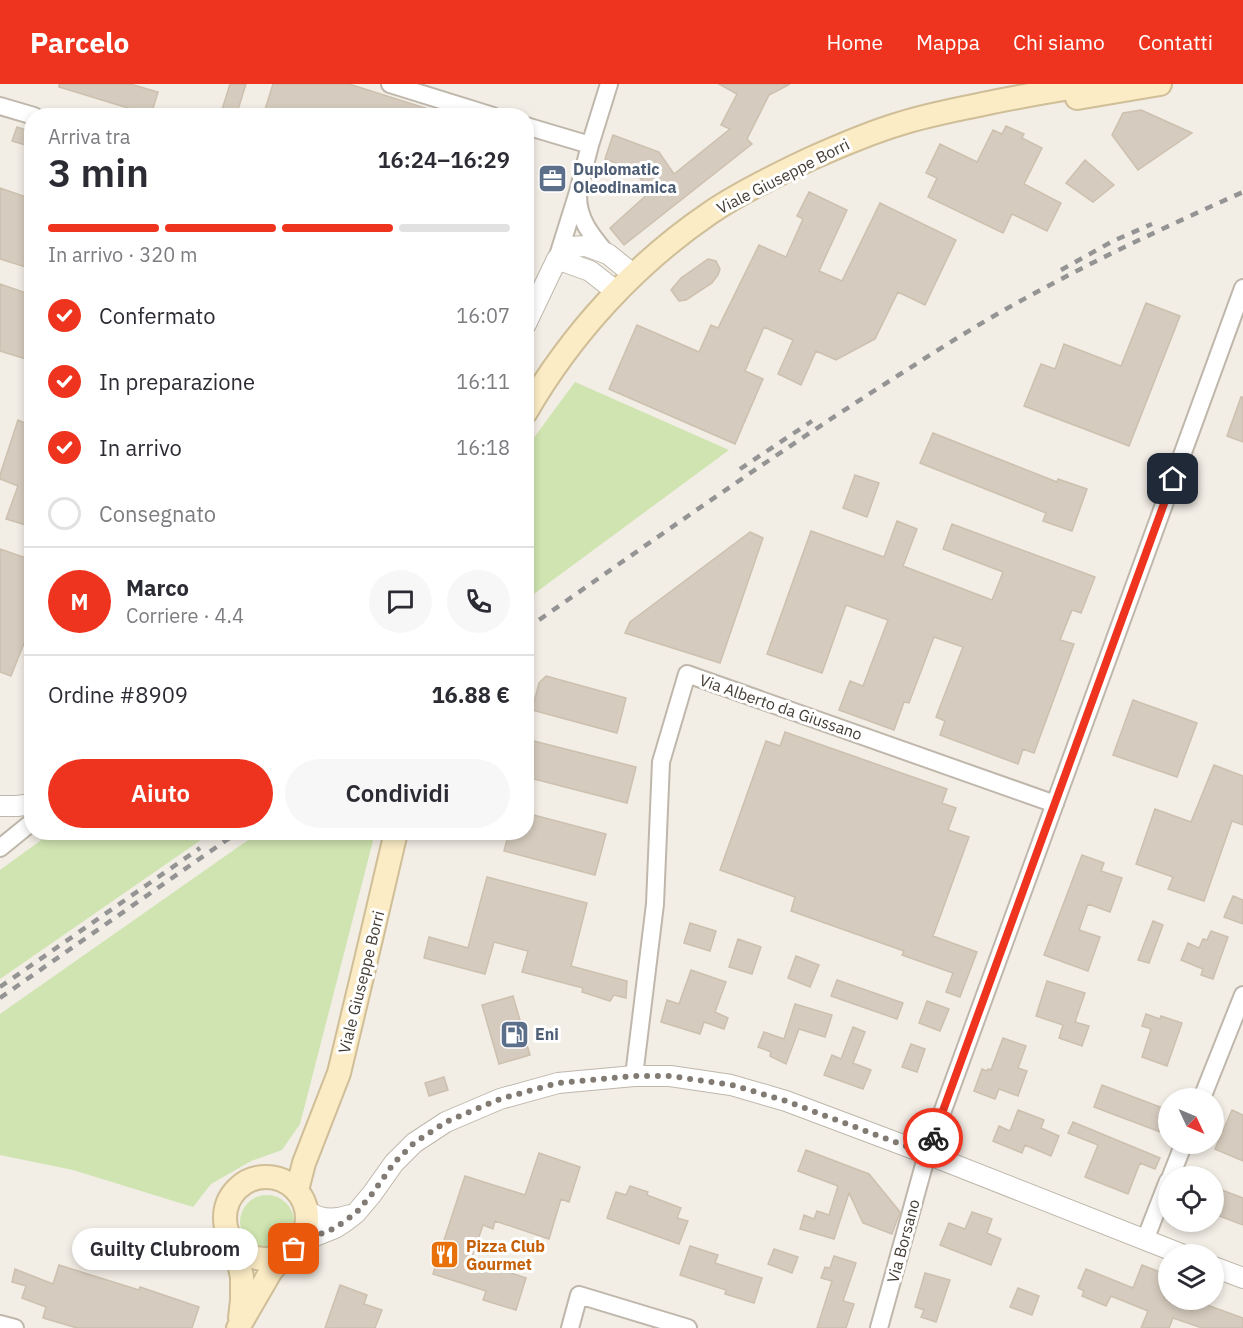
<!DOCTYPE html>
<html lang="it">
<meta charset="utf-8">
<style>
body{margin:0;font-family:"IBM Plex Sans",sans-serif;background:#f7f7f7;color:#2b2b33;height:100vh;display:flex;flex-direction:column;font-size:22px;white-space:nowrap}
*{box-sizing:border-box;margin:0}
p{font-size:20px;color:#7c7c81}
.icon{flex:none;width:33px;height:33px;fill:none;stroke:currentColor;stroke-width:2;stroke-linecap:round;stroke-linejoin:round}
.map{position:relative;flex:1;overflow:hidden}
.drawer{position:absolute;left:24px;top:24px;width:510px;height:732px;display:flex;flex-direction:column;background:#fff;border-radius:24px;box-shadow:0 3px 9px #0003}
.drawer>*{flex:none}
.needle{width:39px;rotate:134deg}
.controls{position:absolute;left:1158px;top:1004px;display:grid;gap:12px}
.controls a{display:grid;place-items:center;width:66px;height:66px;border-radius:50%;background:#fff;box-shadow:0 3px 9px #0003;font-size:30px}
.pin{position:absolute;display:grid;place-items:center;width:51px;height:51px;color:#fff;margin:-26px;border-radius:12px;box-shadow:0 3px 9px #0006}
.courier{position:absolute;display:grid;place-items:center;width:60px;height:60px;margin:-30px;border:4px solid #ee341f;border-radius:50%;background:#fff;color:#222;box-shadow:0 2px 8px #0007}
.bubble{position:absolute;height:42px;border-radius:21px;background:#fff;box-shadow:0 3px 9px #0003;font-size:20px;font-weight:600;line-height:42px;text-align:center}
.head em{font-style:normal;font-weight:600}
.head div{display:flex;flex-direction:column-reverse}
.head{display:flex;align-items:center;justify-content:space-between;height:102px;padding:0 24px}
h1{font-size:39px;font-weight:600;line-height:45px}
.bar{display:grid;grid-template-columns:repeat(4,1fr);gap:9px 6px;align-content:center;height:72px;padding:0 24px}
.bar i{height:8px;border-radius:4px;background:#e1e1e2}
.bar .active{background:#ee341f}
.bar p{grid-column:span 4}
.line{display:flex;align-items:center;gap:15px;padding:0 24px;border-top:2px solid #e1e1e2}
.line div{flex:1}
.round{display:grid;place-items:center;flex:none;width:63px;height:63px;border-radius:32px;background:#f7f7f7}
ol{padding:0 24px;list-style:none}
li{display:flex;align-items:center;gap:18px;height:66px}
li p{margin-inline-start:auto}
li .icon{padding:6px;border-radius:50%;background:#ee341f;color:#fff;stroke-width:4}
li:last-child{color:#7c7c81}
li i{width:33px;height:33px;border:3px solid #e1e1e2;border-radius:50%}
.cta{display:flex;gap:12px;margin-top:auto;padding:12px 24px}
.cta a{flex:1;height:69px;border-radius:36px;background:#ee341f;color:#fff;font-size:24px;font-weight:600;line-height:69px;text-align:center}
.cta a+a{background:#f7f7f7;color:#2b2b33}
header{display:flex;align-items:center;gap:36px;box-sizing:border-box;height:84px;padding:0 30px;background:#ee341f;color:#fff}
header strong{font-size:28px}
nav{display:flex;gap:33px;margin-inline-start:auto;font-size:21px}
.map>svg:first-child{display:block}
.green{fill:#cfe4b0}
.building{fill:#d5cbbe;stroke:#cdc0af;stroke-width:1.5}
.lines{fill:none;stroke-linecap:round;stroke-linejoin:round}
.minor-casing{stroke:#bfb7ab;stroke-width:20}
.tertiary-casing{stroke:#bfb7ab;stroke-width:22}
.secondary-casing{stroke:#cfbe97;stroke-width:26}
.minor{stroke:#fff;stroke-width:16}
.tertiary{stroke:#fff;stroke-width:20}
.secondary{stroke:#fbecc5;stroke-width:22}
.rail{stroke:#949494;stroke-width:4.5;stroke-dasharray:8 8;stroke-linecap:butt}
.done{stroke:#817b73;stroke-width:6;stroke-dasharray:0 10.8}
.route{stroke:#ee341f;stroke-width:8}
.labels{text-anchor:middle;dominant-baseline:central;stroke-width:6;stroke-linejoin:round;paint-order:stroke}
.service-label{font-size:16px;font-weight:bold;fill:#4e5e75;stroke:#fff;text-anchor:start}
.street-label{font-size:16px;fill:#443d35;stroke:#fff}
.food-label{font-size:16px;font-weight:bold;fill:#c56008;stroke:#fff;text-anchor:start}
</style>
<header>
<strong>Parcelo</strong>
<nav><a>Home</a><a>Mappa</a><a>Chi siamo</a><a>Contatti</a></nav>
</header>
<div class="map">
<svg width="1243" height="1244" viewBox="0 0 1243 1244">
<rect width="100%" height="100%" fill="#f2ede5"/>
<path class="green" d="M575 298 729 366 527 515V363Z
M51 749V748L211 749 0 895V786Z
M258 749H375L300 1040 282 1066 251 1077 211 1100 193 1123 73 1086 0 1071V930Z
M240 1138a27 27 0 1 1 54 0a27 27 0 1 1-54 0Z"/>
<path class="building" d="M59 0H130L158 8 151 31 59 3Z
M230 0H246L236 32H220Z
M273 0H349L441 29V32H263Z
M719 0H790L769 11 747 55 752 60 624 161 610 144 651 107 632 85 605 75 613 51 659 68 674 90 730 45 721 41 737 10Z
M1141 26 1192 49 1138 86 1112 51 1123 29Z
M1006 42 1024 50 1022 54 1042 64 1024 100 1061 119 1047 147 1012 130 1003 149 928 113 937 94 926 89 940 60 977 78 993 46 1002 50Z
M17 43 32 48V63L12 57Z
M1085 76 1114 101 1093 118 1066 99Z
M0 104 32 115V185L0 175Z
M809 108 847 126 819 187 842 197 880 119 956 156 925 221 898 208 875 255 836 276 816 267 801 301 778 290 793 256 764 243 745 287 763 295 735 360 609 305 637 241 699 268 711 241 718 244 759 161 786 173 803 135 797 132Z
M708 175 716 177 720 185 718 191 712 199 686 216 679 217 671 206 681 194Z
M0 200 32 211V277L0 267Z
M1146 219 1180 232 1129 362 1024 322 1041 280 1055 285 1064 260 1121 282Z
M1241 313H1243V358L1227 352Z
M18 336 32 342V443L6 435 18 402 0 395V391Z
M933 349 1057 398 1058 395 1087 405 1072 447 1043 437 1046 429 920 379Z
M855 391 879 399 867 433 843 424Z
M897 437 917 445 903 482 992 516 1003 488 943 465 952 440 1095 493 1081 529 1072 526 1060 556 1074 560 1034 669 1023 665 1018 680 940 651 945 637 936 633 963 563 934 553 909 619 904 618 894 646 839 626 850 597 863 602 888 536 846 521 822 589 767 570 811 447 884 473Z
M750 448 763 454 720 579 625 549 630 538Z
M0 465 32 476V539L11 592 0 588Z
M546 592 626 614 617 649 532 626 539 599Z
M1133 616 1197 639 1177 693 1113 671Z
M785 648 947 705 942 719 956 724 948 746 969 753 933 852 977 868 960 913 946 908 953 889 902 871 904 867 791 827 795 813 720 786 766 657 780 662Z
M526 655 636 683 627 719 526 693Z
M1214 681 1243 692V741L1232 737 1204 817 1168 805 1173 793 1136 780 1155 725 1191 738Z
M526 729 606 750 595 791 504 767 509 748H526Z
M1082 771 1104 779 1101 787 1122 794 1110 828 1088 820 1079 846 1100 853 1088 887 1044 871Z
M487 793 587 819 571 882 627 897 626 914 614 911 610 917 582 908 583 904 522 888 528 867 494 858 485 890 424 874 429 853 468 864Z
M1233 812 1243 816V840L1224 833Z
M1153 837 1163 841 1149 879 1138 876Z
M690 839 716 847 710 867 684 859Z
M1211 847 1228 853 1213 895 1201 891 1203 885 1181 876 1188 859 1199 864 1203 855 1207 856Z
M738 855 761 863 752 890 729 883Z
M796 872 819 881 810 903 788 894Z
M691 886 726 898 715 928 728 934 724 945 704 938 700 950 661 938 667 916 679 920Z
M837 896 903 919 897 935 831 912Z
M1047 897 1085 909 1075 938 1089 942 1082 962 1059 954 1063 941 1036 932Z
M513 912 530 971 499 980 482 921Z
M927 917 949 925 940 947 919 939Z
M795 920 832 931 825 953 799 945 786 980 770 972 771 968 758 963 764 948 784 955Z
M1146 930 1160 935 1161 932 1182 939 1167 982 1142 973 1151 945 1142 942Z
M853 943 865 948 853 979 871 986 863 1005 824 991 832 971 841 975Z
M1003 954 1026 962 1018 984 1027 987 1018 1012 999 1005 995 1015 974 1007 982 985 987 987 988 985 991 986Z
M911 960 925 965 917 988 902 983Z
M444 993 448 1006 429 1012 425 999Z
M1102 1001 1168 1026V1051L1094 1023Z
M1018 1026 1044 1036 1041 1044 1059 1052 1051 1072 1025 1061 1022 1069 993 1057 999 1042 1010 1047Z
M1232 1026 1243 1031V1077L1215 1065Z
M1073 1038 1160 1074 1155 1085 1140 1079 1128 1110 1085 1093 1098 1061 1068 1049Z
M806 1066 869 1090 900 1128 892 1150 863 1139 849 1109 834 1155 800 1145 804 1131 814 1135 817 1127 829 1131 838 1102 798 1087Z
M539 1069 580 1083 569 1118 561 1115 549 1155 495 1137 493 1145 483 1141 471 1176 526 1194 516 1226 483 1216 486 1207 433 1190 465 1092 525 1111Z
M630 1102 648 1108 647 1111 681 1124 677 1134 688 1137 679 1160 607 1134 616 1108 626 1111Z
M1214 1103 1243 1114V1141L1214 1130Z
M972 1128 992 1135 987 1149 1001 1155 991 1181 940 1161 949 1139 965 1145Z
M690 1162 718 1171 715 1179 762 1194 754 1219 725 1210 726 1206 680 1191Z
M774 1165 798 1173 792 1189 768 1180Z
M834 1172 856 1179 843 1217 854 1220 846 1244H817L832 1197 821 1194 825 1183 830 1184Z
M59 1181 139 1206 140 1203 199 1223 192 1244H77L43 1234 46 1223 22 1214 26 1202 12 1198 15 1185 53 1200Z
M1142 1181 1168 1191V1203L1164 1215 1192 1227 1196 1217 1243 1234V1244H1202L1173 1234 1169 1244H1141L1148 1227 1111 1212 1106 1222 1082 1212 1084 1207 1078 1204 1086 1185 1133 1204Z
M925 1189 950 1196 936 1238 921 1233 924 1226 915 1223Z
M340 1201 367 1211 364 1220 382 1226 375 1244H325Z
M1018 1204 1039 1212 1032 1231 1010 1223Z"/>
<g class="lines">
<defs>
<path id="minor" d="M390 0 493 32
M0 22 34 32
M526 42 590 61
M578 112C578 136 592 152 607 170
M557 175 578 108 590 61 609 0
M0 764 32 738
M634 992 655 820 661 678 687 590 1055 720
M1202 1014 1243 911
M1171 1092 1184 1059
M1145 1156 1168 1097
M0 1240 15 1244
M570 1244 579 1211 688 1244
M879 1244 927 1070 1243 204"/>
<path id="tertiary" d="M557 175 590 187 617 208
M526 240 557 175 570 163 586 162 608 170 634 191
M0 722H17L32 720
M307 1127C320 1136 336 1136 350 1131
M300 1158 335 1144 343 1139 356 1129 372 1110 394 1079 414 1059 446 1038 500 1015 558 999 634 992H670L731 1001 786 1017 927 1070 1181 1170
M1214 1183 1243 1194"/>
<path id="secondary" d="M1077 14 1160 0
M526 328C571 250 635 180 710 129 741 108 776 91 810 75 839 62 869 49 899 40 927 31 955 26 983 20 1021 12 1057 6 1095 0
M225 1134a41 41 0 1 1 82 0a41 41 0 1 1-82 0Z
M297 1106 304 1079 339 989 366 876 396 748
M235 1161 242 1193V1216L240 1234
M238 1244 271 1187 286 1170"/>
</defs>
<use href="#minor" class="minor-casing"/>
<use href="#tertiary" class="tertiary-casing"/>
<use href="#secondary" class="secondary-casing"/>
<use href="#minor" class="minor"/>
<use href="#tertiary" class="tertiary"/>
<use href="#secondary" class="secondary"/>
<path class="rail" d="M1061 186 1113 157 1152 140
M740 385 812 337
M526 545C651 458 774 370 902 289 930 271 958 253 987 236 1069 188 1156 147 1243 108
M0 903 200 764
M0 914 238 748"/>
</g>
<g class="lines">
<path class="done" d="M294 1165 300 1158 335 1144 356 1129 372 1110 394 1079 414 1059 446 1038 500 1015 558 999 634 992H670L732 1001 786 1017 927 1070 933 1054"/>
<path class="route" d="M933 1054 1173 395"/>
</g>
<defs>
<symbol id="office-square" viewBox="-11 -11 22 22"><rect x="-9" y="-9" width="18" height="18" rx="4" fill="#5c6f8a" stroke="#fff"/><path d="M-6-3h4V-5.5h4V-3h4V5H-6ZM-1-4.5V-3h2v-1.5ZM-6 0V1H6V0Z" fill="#fff"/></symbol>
<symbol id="fuel-square" viewBox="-11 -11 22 22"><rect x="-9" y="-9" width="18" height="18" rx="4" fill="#5c6f8a" stroke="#fff"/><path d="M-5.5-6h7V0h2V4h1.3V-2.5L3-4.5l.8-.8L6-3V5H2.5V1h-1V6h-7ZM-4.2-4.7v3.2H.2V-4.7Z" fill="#fff"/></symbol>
<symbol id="restaurant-square" viewBox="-11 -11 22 22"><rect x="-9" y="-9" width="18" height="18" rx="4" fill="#e8710a" stroke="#fff"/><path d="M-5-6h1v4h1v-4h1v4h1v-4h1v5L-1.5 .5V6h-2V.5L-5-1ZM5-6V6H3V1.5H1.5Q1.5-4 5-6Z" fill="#fff"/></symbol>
</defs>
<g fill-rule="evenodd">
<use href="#office-square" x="536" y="78" width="33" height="33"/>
<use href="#fuel-square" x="498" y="934" width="33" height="33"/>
<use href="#restaurant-square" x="428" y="1154" width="33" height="33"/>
</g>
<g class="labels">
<g class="service-label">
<text x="573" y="85">Duplomatic<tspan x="573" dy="18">Oleodinamica</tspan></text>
<text x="535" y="950">Eni</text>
</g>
<g class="street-label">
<text transform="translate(783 92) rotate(-27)">Viale Giuseppe Borri</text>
<text transform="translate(781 623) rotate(19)">Via Alberto da Giussano</text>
<text transform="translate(361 898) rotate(-76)">Viale Giuseppe Borri</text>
<text transform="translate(903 1157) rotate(-75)">Via Borsano</text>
</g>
<g class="food-label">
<text x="466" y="1162">Pizza Club<tspan x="466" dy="18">Gourmet</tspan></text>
</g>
</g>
</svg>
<div class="controls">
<a><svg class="needle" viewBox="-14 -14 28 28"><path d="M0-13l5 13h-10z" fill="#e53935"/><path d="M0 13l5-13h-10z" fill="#7c7c81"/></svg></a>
<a><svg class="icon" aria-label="locate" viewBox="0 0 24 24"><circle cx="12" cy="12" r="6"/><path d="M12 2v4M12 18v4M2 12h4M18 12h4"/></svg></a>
<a><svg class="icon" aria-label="layers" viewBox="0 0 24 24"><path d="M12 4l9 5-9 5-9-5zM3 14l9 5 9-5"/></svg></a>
</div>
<div class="pin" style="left:294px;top:1165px;background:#ea580c"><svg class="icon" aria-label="bag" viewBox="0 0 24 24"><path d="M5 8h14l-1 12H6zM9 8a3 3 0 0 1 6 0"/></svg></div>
<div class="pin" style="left:1173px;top:395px;background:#1f2937"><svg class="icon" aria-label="home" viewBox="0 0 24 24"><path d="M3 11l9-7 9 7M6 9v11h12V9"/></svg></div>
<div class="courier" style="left:933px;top:1054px"><svg class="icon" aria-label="bike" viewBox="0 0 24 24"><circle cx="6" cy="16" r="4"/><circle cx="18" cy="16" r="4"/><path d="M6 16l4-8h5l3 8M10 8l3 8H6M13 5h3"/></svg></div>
<div class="bubble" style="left:72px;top:1144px;width:186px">Guilty Clubroom</div>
<section class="drawer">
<div class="head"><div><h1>3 min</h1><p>Arriva tra</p></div><em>16:24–16:29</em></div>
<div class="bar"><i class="active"></i><i class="active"></i><i class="active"></i><i></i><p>In arrivo · 320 m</p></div>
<ol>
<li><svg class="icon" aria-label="check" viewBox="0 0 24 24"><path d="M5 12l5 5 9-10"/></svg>Confermato<p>16:07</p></li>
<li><svg class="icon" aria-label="check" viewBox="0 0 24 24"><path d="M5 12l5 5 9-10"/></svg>In preparazione<p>16:11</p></li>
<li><svg class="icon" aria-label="check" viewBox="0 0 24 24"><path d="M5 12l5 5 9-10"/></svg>In arrivo<p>16:18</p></li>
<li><i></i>Consegnato</li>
</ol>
<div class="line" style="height:108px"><b class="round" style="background:#ee341f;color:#fff">M</b><div><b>Marco</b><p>Corriere · 4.4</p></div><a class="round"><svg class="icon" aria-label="chat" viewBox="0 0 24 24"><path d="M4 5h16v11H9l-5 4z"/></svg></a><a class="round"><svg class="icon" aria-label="phone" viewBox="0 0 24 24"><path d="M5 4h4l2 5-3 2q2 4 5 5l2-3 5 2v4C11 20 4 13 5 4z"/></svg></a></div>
<div class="line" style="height:78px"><div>Ordine #8909</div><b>16.88 €</b></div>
<div class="cta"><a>Aiuto</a><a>Condividi</a></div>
</section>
</div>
